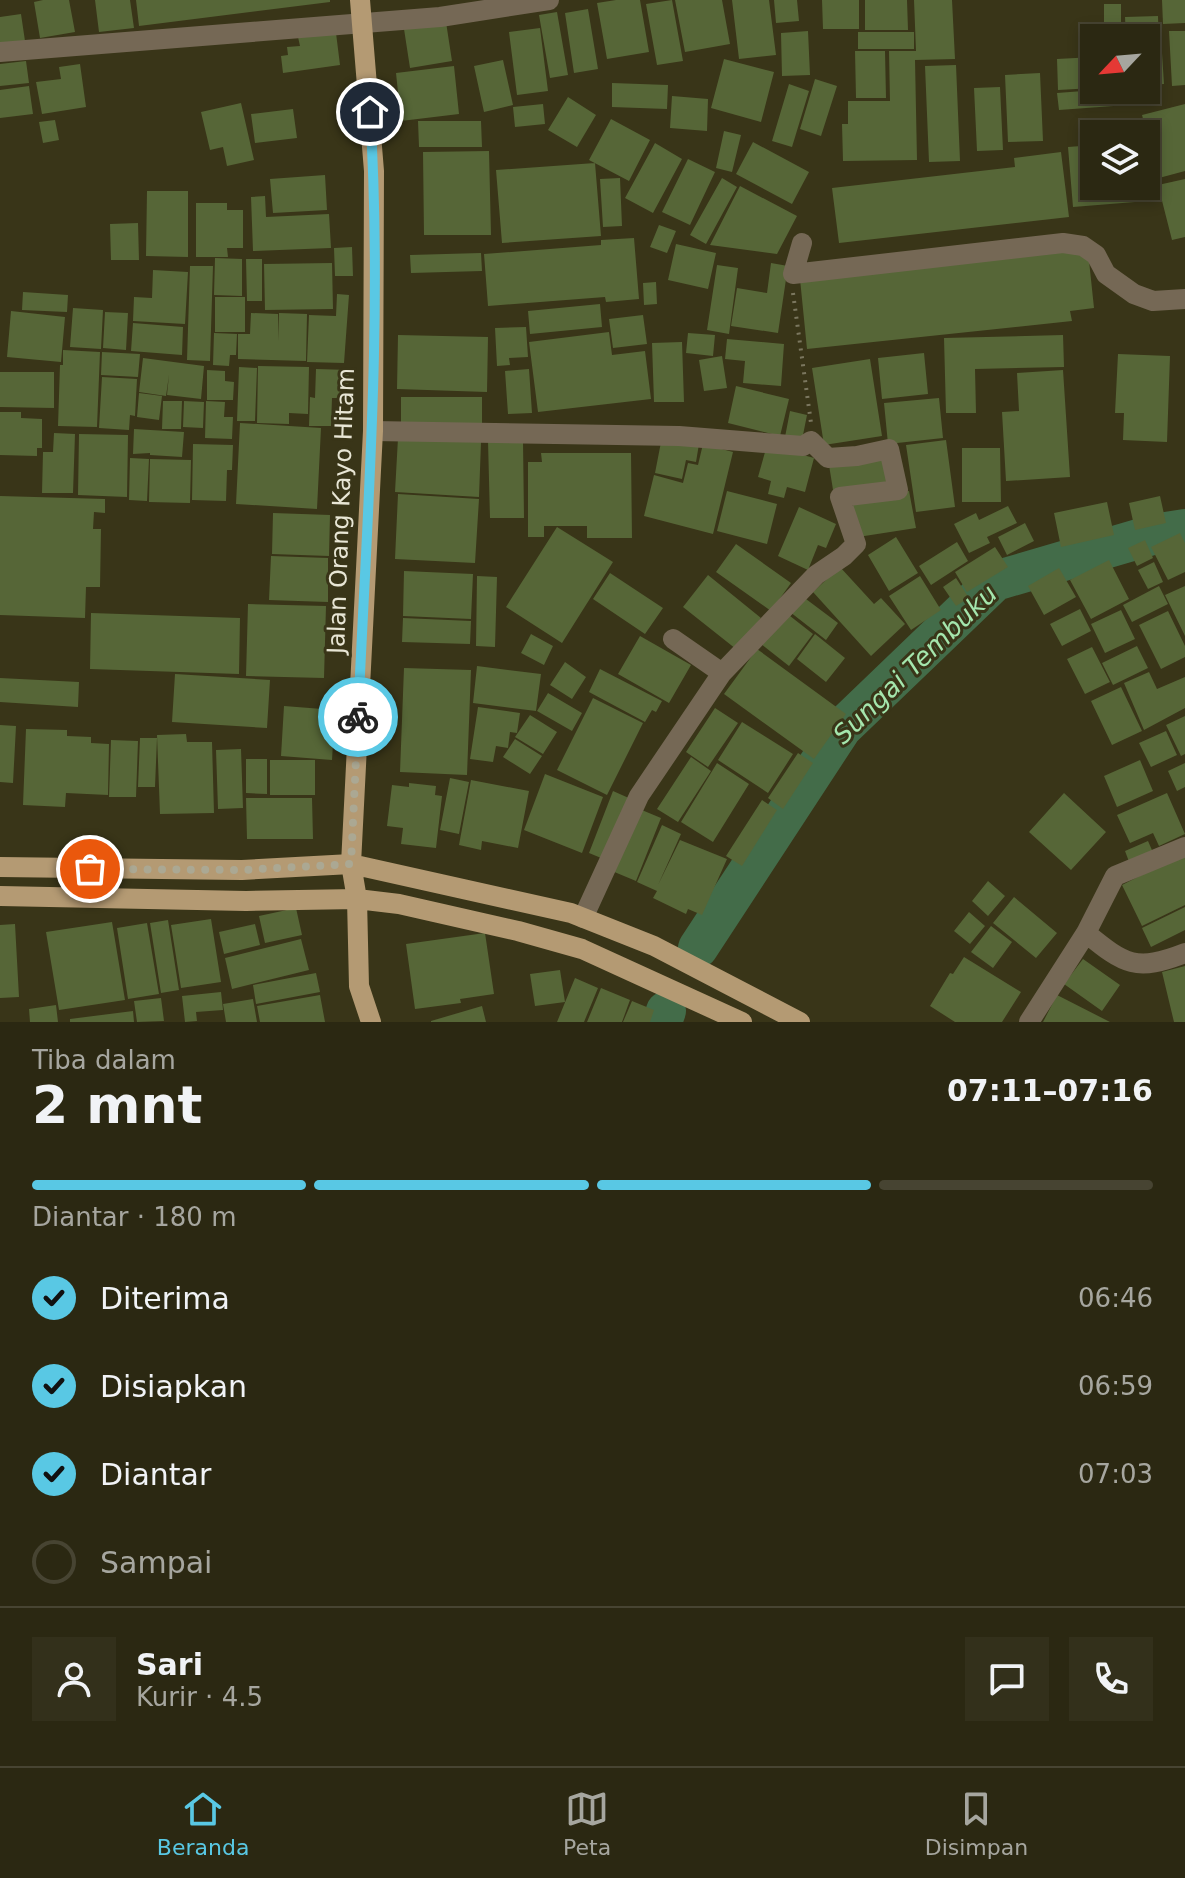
<!DOCTYPE html>
<html lang="id">
<meta charset="utf-8">
<style>
body{margin:0;font-family:"DejaVu Sans",sans-serif;background:#33301b;color:#f1f3f6;height:100vh;display:flex;flex-direction:column;font-size:30px;white-space:nowrap}
*{box-sizing:border-box;margin:0}
p{font-size:26px;color:#a6a69f}
.icon{flex:none;width:44px;height:44px;fill:none;stroke:currentColor;stroke-width:2;stroke-linecap:round;stroke-linejoin:round}
.map{position:relative;height:1022px;overflow:hidden}
.details{display:flex;flex-direction:column;background:#2b2812;flex:1}
.details>*{flex:none}
.needle{width:52px;rotate:244deg}
.buttons{position:absolute;left:1080px;top:24px;display:grid;gap:16px}
.buttons a{display:grid;place-items:center;width:80px;height:80px;border-radius:0px;background:#2b2812;box-shadow:0 4px 12px #0003,0 0 0 2px #474432;font-size:40px}
.pin{position:absolute;display:grid;place-items:center;width:68px;height:68px;color:#fff;margin:-34px;border:4px solid #fff;border-radius:50%;box-shadow:0 2px 8px #0007}
.courier{position:absolute;display:grid;place-items:center;width:80px;height:80px;margin:-40px;border:6px solid #59c8e4;border-radius:50%;background:#fff;color:#222;box-shadow:0 2px 10px #0007}
.summary em{font-style:normal;font-weight:800}
.summary div{display:flex;flex-direction:column-reverse}
.summary{display:flex;align-items:center;justify-content:space-between;height:136px;padding:0 32px}
h1{font-size:52px;font-weight:800;line-height:60px}
.bar{display:grid;grid-template-columns:repeat(4,1fr);gap:12px 8px;align-content:center;height:96px;padding:0 32px}
.bar i{height:10px;border-radius:6px;background:#474432}
.bar .on{background:#59c8e4}
.bar p{grid-column:span 4}
.line{display:flex;align-items:center;gap:20px;padding:0 32px;border-top:2px solid #474432}
.line div{flex:1}
.round{display:grid;place-items:center;flex:none;width:84px;height:84px;border-radius:0px;background:#33301b}
ol{padding:0 32px;list-style:none}
li{display:flex;align-items:center;gap:24px;height:88px}
li p{margin-inline-start:auto}
li .icon{padding:8px;border-radius:50%;background:#59c8e4;color:#111;stroke-width:4}
li:last-child{color:#a6a69f}
li i{width:44px;height:44px;border:4px solid #474432;border-radius:50%}
.tabs{display:flex;justify-content:space-around;align-items:center;height:112px;border-top:2px solid #474432;background:#2b2812;font-size:22px;color:#a6a69f}
.tabs a{display:grid;justify-items:center;gap:4px}
.tabs .on{color:#59c8e4}
.map>svg:first-child{display:block}
.lines{fill:none;stroke-linecap:round;stroke-linejoin:round}
.river{stroke:#436c49;stroke-width:40}
.building{fill:#566637}
.path{stroke:#7b775f;stroke-width:4;stroke-dasharray:2 6;stroke-linecap:butt}
.minor{stroke:#756855;stroke-width:20}
.major{stroke:#b49a73;stroke-width:20}
.done{stroke:#aba893;stroke-width:8;stroke-dasharray:0 14.4}
.route{stroke:#59c8e4;stroke-width:10}
.labels{text-anchor:middle;dominant-baseline:central;stroke-width:6;stroke-linejoin:round;paint-order:stroke}
.street-label{font-size:24px;fill:#e8e6d5;stroke:#393518}
.water-label{font-size:26px;font-style:italic;fill:#a4e6ad;stroke:#393518}
</style>
<div class="map">
<svg width="1185" height="1022" viewBox="0 0 1185 1022">
<rect width="100%" height="100%" fill="#393518"/>
<g class="lines">
<path class="river" d="M698 948 842 728 995 581 1159 533 1185 529
M662 1022 666 1011"/>
</g>
<path class="building" d="M43 0H69L75 32 40 38 34 2Z
M95 0H130L134 28 99 32Z
M136 0H330V2L139 26Z
M616 0H640L649 52 607 59 597 3Z
M672 0 683 61 657 65 646 4Z
M675 0H722L730 44 685 52Z
M732 0H769L776 55 739 59Z
M774 0H797L799 21 776 23Z
M822 0H859V29H823Z
M865 0H907L908 30H865Z
M914 0H952L955 59 915 60 917 160 843 161 842 124H848V101H890L889 51H916Z
M1162 0H1185V23L1163 24Z
M1104 4H1121V38H1104Z
M588 9 598 69 574 73 565 13Z
M557 12 568 75 550 78 539 15Z
M21 14 25 41 0 44V17Z
M1158 16 1159 49H1146V38H1126L1125 17Z
M446 22 452 61 410 68 404 29Z
M540 28 548 91 517 95 509 32Z
M808 31 810 75 782 76 781 33Z
M1169 31H1185V85L1172 86Z
M858 32H914V49H858Z
M336 33 340 65 283 73 281 56 288 55 287 47 300 46 298 37Z
M855 51H885L886 98H856Z
M1162 53 1164 84 1146 85V54Z
M1094 57V88L1058 90 1057 59Z
M724 59 774 72 761 122 711 108Z
M503 60 513 105 484 112 474 66Z
M26 61 29 83 0 86V64Z
M80 64 86 107 42 114 36 82 61 79 59 67Z
M956 65 960 161 929 162 925 66Z
M454 66 459 114 401 121 396 73Z
M1040 73 1043 141 1008 142 1005 75Z
M815 79 837 86 821 136 800 129Z
M612 83 668 85 667 109 612 107Z
M789 84 809 91 792 147 772 141Z
M29 86 33 114 0 118V90Z
M1000 87 1003 150 977 151 974 88Z
M1096 90H1126L1127 105 1059 110 1057 93Z
M672 96 708 99 707 131 670 128Z
M568 97 596 115 577 147 548 130Z
M241 103 254 160 227 166 223 147 210 150 201 112Z
M543 104 545 124 515 127 513 107Z
M1185 104V171L1159 178 1142 115Z
M293 109 297 138 255 143 251 114Z
M611 119 650 140 629 181 589 160Z
M55 120 59 140 43 143 39 122Z
M418 121H481L482 147H419Z
M724 131 741 135 732 172 716 168Z
M753 142 809 172 792 204 736 174Z
M655 143 682 159 653 213 625 198Z
M1094 145V186H1133L1135 202 1073 207 1068 147Z
M489 151 491 235H424L423 152Z
M1061 152 1069 217 839 243 832 188 1015 167 1014 158Z
M688 159 715 172 690 225 662 212Z
M595 163 601 236 502 243 496 170Z
M325 175 327 210 273 213 270 179Z
M620 178 622 226 603 227 600 179Z
M722 178 737 187 706 244 690 235Z
M1185 179V237L1172 240 1158 185Z
M740 186 797 216 777 254 710 245Z
M147 191H188V257L146 256Z
M265 196 266 217 329 214 331 248 253 251 251 197Z
M196 203H227V210H243V248H227L228 257H196Z
M138 223 139 260H111L110 224Z
M659 225 676 231 667 253 650 247Z
M634 238 639 299 606 302 605 297 488 306 484 254 601 245V240Z
M676 244 716 253 708 289 668 280Z
M352 247 353 276H335L334 248Z
M1064 251V253L1088 251 1094 308 1070 311 1072 321 807 349 800 279Z
M481 253 482 271 411 273 410 255Z
M215 258 242 259V296L214 295Z
M246 259H262V301H247Z
M332 263 333 309 265 310 264 264Z
M771 263 788 266 778 333 731 326 737 288 767 293Z
M717 265 738 268 729 334 707 330Z
M190 266H213L210 361 187 360Z
M153 270 188 272 185 324 133 321 134 297 152 298Z
M656 282 657 304 644 305 643 283Z
M23 292 68 295 67 312 22 310Z
M337 294 349 295 344 363 307 362 309 315 336 316Z
M215 297H245V332H215Z
M600 304 602 327 530 334 528 311Z
M73 308 103 310 101 349 70 347Z
M11 311 65 317 61 362 7 357Z
M105 312 128 313 126 350 103 348Z
M251 313 278 314V341L279 313 307 314 306 361 238 359V334H250Z
M643 315 647 344 613 348 609 319Z
M133 323 183 327 182 355 131 351Z
M526 327 528 357 509 358 510 365 497 366 495 328Z
M609 332 612 355 645 351 651 399 538 412 529 342Z
M214 333 237 334 236 355H230L229 366 213 365Z
M688 333 715 335 713 356 686 353Z
M398 335 488 337 487 392 397 389Z
M1063 335 1064 367 975 369 976 413H946L944 338Z
M727 339 784 344 781 386 743 383 745 361 725 359Z
M682 342 684 402H654L652 343Z
M63 350 100 352 97 427 58 426 60 365H63Z
M102 352 140 354 138 377 101 375Z
M924 353 928 394 882 399 878 358Z
M1118 354 1170 356 1167 442 1123 440 1124 413H1115Z
M722 356 727 388 704 391 699 360Z
M143 358 204 366 201 399 167 395 169 375 166 396 139 392Z
M870 359 882 436 824 445 812 368Z
M258 366 309 367 308 414 289 413V424L257 423Z
M239 367 257 368 255 421H237Z
M316 369 349 370 348 398H332L331 426H309L310 397 315 398Z
M529 369 532 413 508 414 505 371Z
M207 370 225 371V381L234 382 233 400H207Z
M1063 370 1070 477 1006 481 1002 412 1019 411 1017 373Z
M0 372H54V408L0 407Z
M102 377 137 379 135 416 130 415 129 430 99 428Z
M736 386 789 399 780 436 728 423Z
M139 393 162 396 159 420 137 417Z
M401 397H482V426L401 427Z
M939 398 943 438 888 444 884 403Z
M163 401H182L181 429H162Z
M184 401 204 402 203 428 183 427Z
M206 401 225 402 224 417H233L232 439 205 438Z
M790 411 807 415 802 440 785 437Z
M0 412H21V418L42 419V448H37V456L0 455Z
M240 423 321 428 317 509 236 504Z
M134 429 184 432 182 457 150 455V453L133 454Z
M54 433 75 434 73 493H42L43 452H53Z
M79 434 128 435 127 497 78 495Z
M662 437 699 444 696 462 686 460 682 479 655 473Z
M398 438 481 442 479 497 395 492Z
M946 440 955 507 916 512 906 445Z
M488 441H523L524 518H490Z
M193 444 233 445 232 470H227L226 501 192 500Z
M703 444 733 452 713 534 644 516 654 475 683 483 688 463 698 465Z
M767 445 814 458 805 492 787 487 784 498 768 494 771 481 758 477Z
M962 448H1000L1001 502H962Z
M541 453H631L632 538H587V526H544V537H528V462H542Z
M888 456 893 486 834 496 829 465Z
M130 458 149 459 147 501 129 500Z
M150 459 191 460 190 503 149 502Z
M727 491 777 504 767 544 717 531Z
M909 491 916 528 858 537 852 500Z
M398 494 479 499 475 563 395 559Z
M0 496 105 499V513L94 512 93 529H101L100 587H86L85 618 0 615Z
M1160 496 1166 523 1135 530 1129 503Z
M1107 502 1114 535 1061 547 1054 513Z
M1008 506 1017 523 987 537 990 543 969 553 954 524 976 513 979 520Z
M799 507 836 524 826 548 818 545 808 570 778 556Z
M273 513 330 515 329 556 272 554Z
M1025 523 1034 541 1007 555 998 537Z
M557 527 613 562 562 643 506 607Z
M1180 533 1185 543V572L1168 580 1151 547Z
M896 537 918 573 889 591 868 555Z
M1145 540 1153 558 1137 566 1128 548Z
M957 542 968 561 931 585 919 566Z
M736 544 791 583 771 611 716 572Z
M995 547 1008 567 967 592 955 572Z
M271 556 328 558V602L269 600Z
M1109 560 1129 599 1091 619 1070 580Z
M1154 562 1163 582 1148 589 1138 570Z
M840 567 874 604 881 598 905 624 871 656 813 592Z
M1059 568 1076 597 1044 615 1028 586Z
M404 571 473 574 471 619 403 616Z
M610 573 663 608 645 634 593 599Z
M708 575 761 618 736 649 683 607Z
M477 576 497 577 495 647 476 646Z
M920 576 941 610 911 630 889 596Z
M956 578 969 598 956 606 943 587Z
M1159 586 1168 604 1132 622 1123 605Z
M1185 586V636L1165 595Z
M802 596 838 623 826 640 790 612Z
M248 604 326 606 324 678 246 676Z
M1080 609 1091 631 1062 646 1050 624Z
M1121 610 1135 639 1105 653 1091 624Z
M1168 611 1185 646V657L1161 669 1139 625Z
M785 612 813 634 789 666 761 644Z
M91 613 240 618 239 674 90 669Z
M403 618 471 621 470 644 402 642Z
M531 634 553 646 544 665 521 653Z
M815 634 845 658 826 682 797 659Z
M640 636 691 665 669 703 618 674Z
M1137 646 1148 668 1113 685 1102 663Z
M1092 647 1110 682 1085 694 1067 659Z
M757 649 846 714 814 759 724 694Z
M565 662 586 677 572 699 550 685Z
M477 666 541 674 536 711 473 703Z
M404 668 471 670 467 775 400 772Z
M600 669 662 701 656 712 652 710 645 722 589 692Z
M1149 672 1157 689 1185 677V708L1144 730 1124 683Z
M175 674 270 680 267 728 172 722Z
M0 678 79 682 78 707 0 702Z
M1121 687 1142 731 1112 745 1091 701Z
M548 693 582 713 572 731 537 711Z
M593 698 643 723 607 795 557 770Z
M284 706 335 710 332 760 281 756Z
M478 707 520 713 517 733 510 732 508 748 496 746 493 762 470 759Z
M715 708 738 723 708 767 686 752Z
M530 715 557 732 543 754 515 737Z
M1185 716V754L1181 756 1166 725Z
M742 722 793 754 768 793 718 760Z
M0 725 16 726 13 783 0 782Z
M26 729 67 730V736L91 737V743L109 744 108 795 66 793 65 807 23 805Z
M1166 731 1177 755 1151 767 1139 743Z
M186 734 187 742H212L214 813 160 814 157 735Z
M140 738H157L155 787H138Z
M515 739 542 756 530 774 503 757Z
M111 740 138 741 136 797H109Z
M241 749 243 808 218 809 216 750Z
M798 753 813 763 783 809 768 798Z
M691 757 711 771 678 822 657 809Z
M246 759H267V794L246 793Z
M270 760H315V795H270Z
M1140 760 1153 791 1117 807 1104 776Z
M717 763 749 784 713 842 681 822Z
M1185 763V787L1177 791 1168 771Z
M545 774 603 797 582 853 524 830Z
M450 778 469 782 459 834 440 830Z
M471 780 529 791 518 848 482 841 481 850 459 845Z
M409 783 436 786 435 795 442 796 436 848 401 844 403 828 387 826 392 785 409 787Z
M613 791 631 799 606 860 589 853Z
M1064 793 1106 832 1071 870 1029 832Z
M1167 793 1185 834 1159 846 1153 833 1130 843 1117 815Z
M246 798H312L313 839H247Z
M762 800 777 810 742 866 726 856Z
M637 808 661 818 636 881 612 871Z
M662 825 681 834 658 885 680 840 727 859 702 915 688 909 686 914 653 898 657 891 637 882Z
M1148 841 1155 857 1131 867 1125 851Z
M1185 853V905L1142 926 1122 885Z
M988 881 1005 896 988 916 972 901Z
M1014 897 1057 933 1036 958 993 923Z
M1185 907V930L1151 947 1142 928Z
M296 908 302 935 265 943 259 916Z
M969 912 985 926 970 944 954 931Z
M211 919 221 982 181 988 171 925Z
M168 920 179 990 161 993 150 923Z
M112 922 125 1000 59 1010 46 932Z
M147 923 159 994 128 999 117 928Z
M15 924 19 997 0 998V925Z
M255 924 260 945 224 954 219 932Z
M991 926 1012 942 993 968 971 952Z
M485 933 494 994 460 999 461 1003 415 1009 406 944Z
M301 939 309 970 232 989 225 958Z
M964 957 1021 992 1002 1022H955L930 1006 950 973 953 974Z
M1083 959 1120 985 1102 1011 1064 984Z
M1185 966V1022H1174L1162 972Z
M560 970 565 1002 535 1006 530 974Z
M316 973 320 992 256 1004 253 985Z
M575 978 598 988 584 1022H557Z
M601 988 630 1000 622 1022H587Z
M221 992 223 1010 196 1012 197 1021 185 1022 182 996Z
M320 995 325 1022H260L257 1006Z
M1057 995 1110 1022H1043Z
M161 998 164 1021 137 1022 134 1001Z
M253 999 257 1022H226L223 1004Z
M632 1001 654 1010 650 1022H623Z
M56 1005 58 1022H30L29 1009Z
M482 1006 486 1022H431V1021Z
M133 1011 134 1022H70V1019Z"/>
<g class="lines">
<path class="path" d="M793 293 811 423"/>
<path class="minor" d="M0 52 440 17 549 0
M802 243 793 274 1063 243 1083 246 1096 255 1106 274 1134 294 1153 301 1185 299
M373 431 679 436 803 446 811 441 828 458 857 456 889 449 898 490 840 497 856 544 844 556 816 575 722 673
M583 918 639 796 722 673 673 639
M1086 933C1125 965 1136 972 1185 953
M1029 1022 1086 933 1115 876 1185 847"/>
<path class="major" d="M360 0 374 171 373 431 351 864 357 899 359 986 371 1022
M0 867 242 870 351 864 571 913 654 946 800 1022
M0 896 246 901 357 899 399 904 518 931 582 949 742 1022"/>
</g>
<g class="lines">
<path class="done" d="M90 869 242 870 351 864 358 717"/>
<path class="route" d="M358 717C367 516 383 313 370 112"/>
</g>
<g class="labels">
<g class="street-label">
<text transform="translate(341 511) rotate(-88)">Jalan Orang Kayo Hitam</text>
</g>
<g class="water-label">
<text transform="translate(915 664) rotate(-44)">Sungai Tembuku</text>
</g>
</g>
</svg>
<div class="buttons">
<a><svg class="needle" viewBox="-14 -14 28 28"><path d="M0-13l5 13h-10z" fill="#e53935"/><path d="M0 13l5-13h-10z" fill="#a6a69f"/></svg></a>
<a><svg class="icon" aria-label="layers" viewBox="0 0 24 24"><path d="M12 4l9 5-9 5-9-5zM3 14l9 5 9-5"/></svg></a>
</div>
<div class="pin" style="left:90px;top:869px;background:#ea580c"><svg class="icon" aria-label="bag" viewBox="0 0 24 24"><path d="M5 8h14l-1 12H6zM9 8a3 3 0 0 1 6 0"/></svg></div>
<div class="pin" style="left:370px;top:112px;background:#1f2937"><svg class="icon" aria-label="home" viewBox="0 0 24 24"><path d="M3 11l9-7 9 7M6 9v11h12V9"/></svg></div>
<div class="courier" style="left:358px;top:717px"><svg class="icon" aria-label="bike" viewBox="0 0 24 24"><circle cx="6" cy="16" r="4"/><circle cx="18" cy="16" r="4"/><path d="M6 16l4-8h5l3 8M10 8l3 8H6M13 5h3"/></svg></div>
</div>
<section class="details">
<div class="summary"><div><h1>2 mnt</h1><p>Tiba dalam</p></div><em>07:11–07:16</em></div>
<div class="bar"><i class="on"></i><i class="on"></i><i class="on"></i><i></i><p>Diantar · 180 m</p></div>
<ol>
<li><svg class="icon" aria-label="check" viewBox="0 0 24 24"><path d="M5 12l5 5 9-10"/></svg>Diterima<p>06:46</p></li>
<li><svg class="icon" aria-label="check" viewBox="0 0 24 24"><path d="M5 12l5 5 9-10"/></svg>Disiapkan<p>06:59</p></li>
<li><svg class="icon" aria-label="check" viewBox="0 0 24 24"><path d="M5 12l5 5 9-10"/></svg>Diantar<p>07:03</p></li>
<li><i></i>Sampai</li>
</ol>
<div class="line" style="height:144px"><a class="round"><svg class="icon" aria-label="person" viewBox="0 0 24 24"><circle cx="12" cy="8" r="4"/><path d="M4 21q1-7 8-7t8 7"/></svg></a><div><b>Sari</b><p>Kurir · 4.5</p></div><a class="round"><svg class="icon" aria-label="chat" viewBox="0 0 24 24"><path d="M4 5h16v11H9l-5 4z"/></svg></a><a class="round"><svg class="icon" aria-label="phone" viewBox="0 0 24 24"><path d="M5 4h4l2 5-3 2q2 4 5 5l2-3 5 2v4C11 20 4 13 5 4z"/></svg></a></div>
</section>
<nav class="tabs">
<a class="on"><svg class="icon" aria-label="home" viewBox="0 0 24 24"><path d="M3 11l9-7 9 7M6 9v11h12V9"/></svg>Beranda</a>
<a><svg class="icon" aria-label="map" viewBox="0 0 24 24"><path d="M3 6l6-2 6 2 6-2v14l-6 2-6-2-6 2zM9 4v14M15 6v14"/></svg>Peta</a>
<a><svg class="icon" aria-label="saved" viewBox="0 0 24 24"><path d="M7 4h10v16l-5-4-5 4z"/></svg>Disimpan</a>
</nav>
